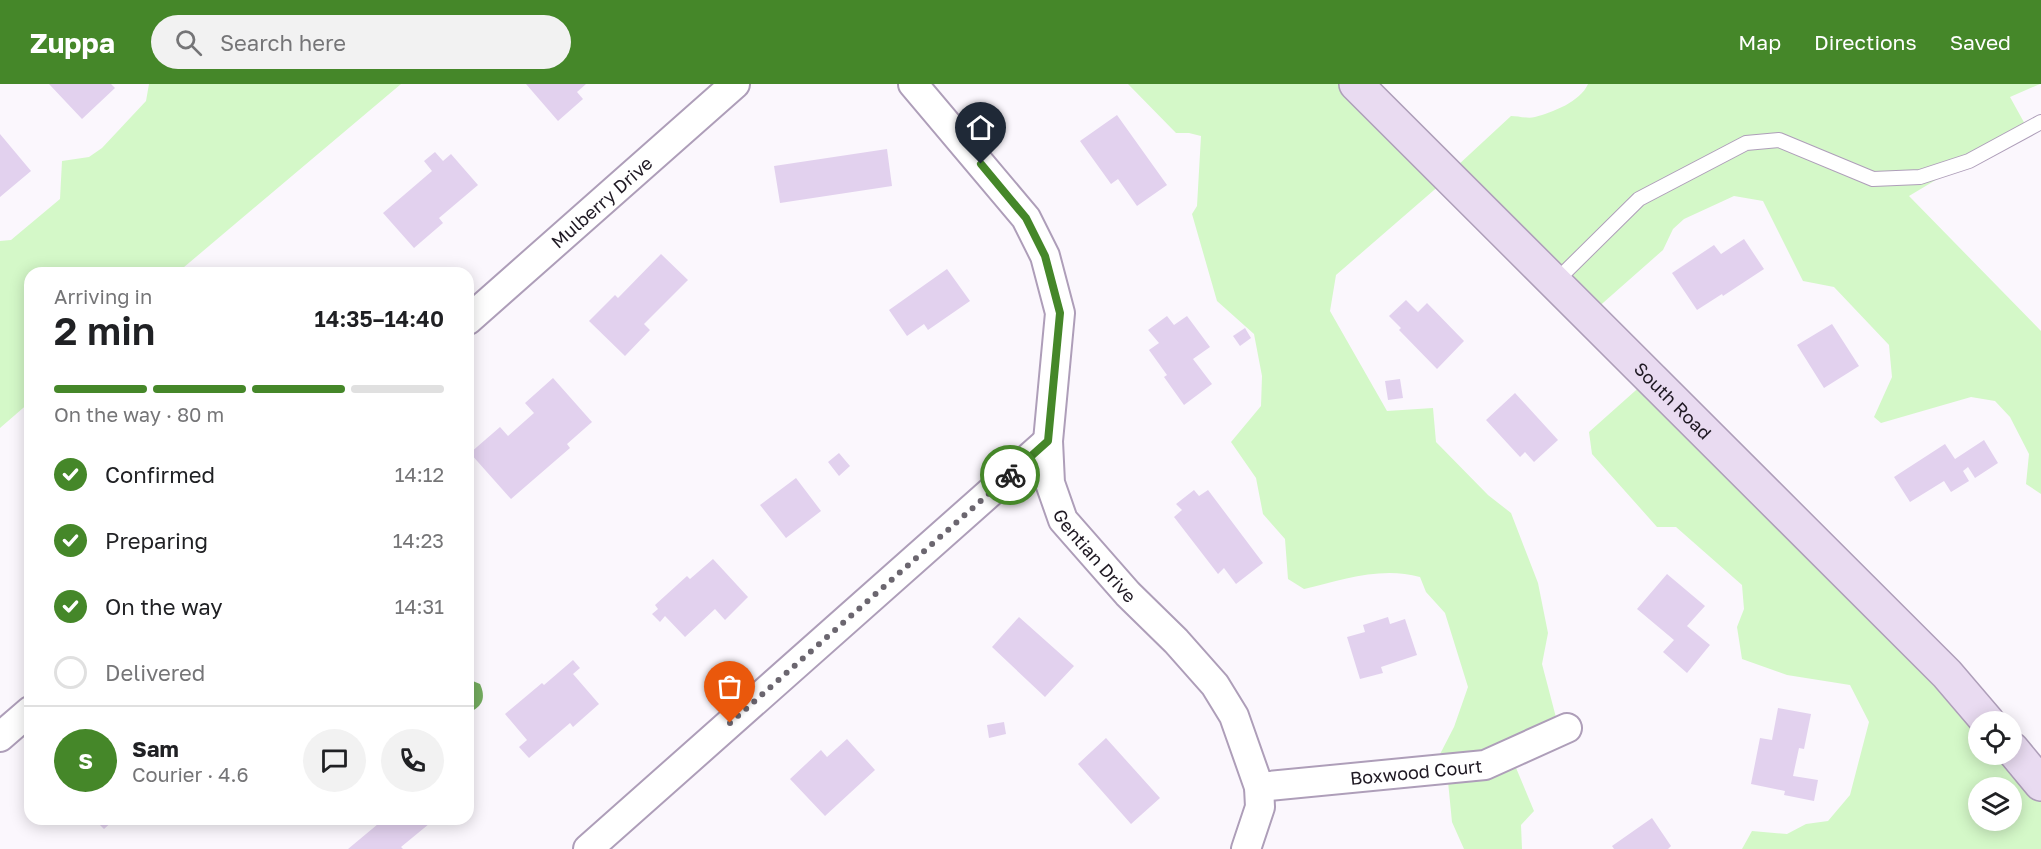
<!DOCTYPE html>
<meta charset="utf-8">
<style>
body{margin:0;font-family:"Golos Text",sans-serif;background:#f2f2f2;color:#202124;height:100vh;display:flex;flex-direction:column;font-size:22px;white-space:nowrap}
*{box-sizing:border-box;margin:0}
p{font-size:20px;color:#757577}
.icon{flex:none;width:33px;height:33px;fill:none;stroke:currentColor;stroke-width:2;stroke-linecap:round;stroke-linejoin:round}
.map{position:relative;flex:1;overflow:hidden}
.sheet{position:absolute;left:24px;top:183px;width:450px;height:558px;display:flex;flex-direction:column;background:#fff;border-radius:18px;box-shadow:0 3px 15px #0003}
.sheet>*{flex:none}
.tools{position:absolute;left:1968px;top:627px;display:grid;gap:12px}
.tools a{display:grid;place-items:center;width:54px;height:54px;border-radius:50%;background:#fff;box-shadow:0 3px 15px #0003;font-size:30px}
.pin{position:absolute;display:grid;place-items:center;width:51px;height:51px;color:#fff;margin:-62px -26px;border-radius:50% 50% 50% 0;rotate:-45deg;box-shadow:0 0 6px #0007}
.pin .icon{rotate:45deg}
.courier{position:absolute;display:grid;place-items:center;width:60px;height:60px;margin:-30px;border:4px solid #458729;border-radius:50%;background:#fff;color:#222;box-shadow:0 2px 8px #0007}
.summary em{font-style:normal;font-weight:600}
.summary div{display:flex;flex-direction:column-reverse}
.summary{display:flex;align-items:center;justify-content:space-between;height:102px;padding:0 30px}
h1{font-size:39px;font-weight:600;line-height:45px}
.bar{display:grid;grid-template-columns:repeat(4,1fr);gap:9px 6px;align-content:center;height:72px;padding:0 30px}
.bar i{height:8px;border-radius:4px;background:#e0e0e0}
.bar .selected{background:#458729}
.bar p{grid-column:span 4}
.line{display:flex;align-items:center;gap:15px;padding:0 30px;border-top:2px solid #e0e0e0}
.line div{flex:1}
.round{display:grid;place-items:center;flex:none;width:63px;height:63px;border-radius:32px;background:#f2f2f2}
ol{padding:0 30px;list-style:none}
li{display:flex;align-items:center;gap:18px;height:66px}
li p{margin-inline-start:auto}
li .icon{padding:6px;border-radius:50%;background:#458729;color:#fff;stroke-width:4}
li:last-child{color:#757577}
li i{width:33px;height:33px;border:3px solid #e0e0e0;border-radius:50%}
header{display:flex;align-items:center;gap:36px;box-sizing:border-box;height:84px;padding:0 30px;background:#458729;color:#fff}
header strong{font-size:28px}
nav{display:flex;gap:33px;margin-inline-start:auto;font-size:21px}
.search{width:420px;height:54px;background:#f2f2f2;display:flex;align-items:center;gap:15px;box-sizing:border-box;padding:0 21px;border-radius:33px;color:#757577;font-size:22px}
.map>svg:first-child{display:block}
.green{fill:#d4f8c8;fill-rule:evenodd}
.water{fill:#74ac5f}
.building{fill:#e2d1ee}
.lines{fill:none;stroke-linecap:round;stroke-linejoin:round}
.lane-casing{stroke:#ae9eb9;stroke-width:16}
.street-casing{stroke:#ae9eb9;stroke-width:32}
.secondary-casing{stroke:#ae9eb9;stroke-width:36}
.lane{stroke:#fff;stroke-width:14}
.street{stroke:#fff;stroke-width:28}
.secondary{stroke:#e9dbf1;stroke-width:33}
.done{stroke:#6b666f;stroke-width:6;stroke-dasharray:0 10.8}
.route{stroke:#458729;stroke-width:8}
.labels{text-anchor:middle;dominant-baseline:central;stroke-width:6;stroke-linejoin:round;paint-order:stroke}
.street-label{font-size:18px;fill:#1e1822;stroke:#fbf7fd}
</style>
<header>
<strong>Zuppa</strong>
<div class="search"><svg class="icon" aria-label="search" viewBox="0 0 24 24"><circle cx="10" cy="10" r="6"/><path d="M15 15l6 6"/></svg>Search here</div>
<nav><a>Map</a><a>Directions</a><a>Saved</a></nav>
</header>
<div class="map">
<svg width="2041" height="765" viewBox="0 0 2041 765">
<rect width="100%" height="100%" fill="#fbf7fd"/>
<path class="green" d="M149 0H401L177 189H30V318L0 344V157L11 156 60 115 62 77 89 73 102 64 146 17Z
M1128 0H1351L1441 100 1336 191 1330 227 1387 327 1433 324 1436 358 1488 411 1511 429 1538 499 1548 549 1542 580 1558 641 1509 667 1534 727 1521 741 1522 765H1464L1452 738 1446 677 1438 674 1454 643 1468 603 1445 529 1426 508 1420 493C1381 482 1342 496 1304 505L1288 495 1285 455 1263 430 1256 394 1231 358 1261 322 1262 292 1254 250 1217 217 1192 130 1197 122 1201 52 1189 49H1176Z
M1588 0H2040L2010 13 2026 42 1909 112 2041 247V410L2026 400 2029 370 2010 333 1995 317 1971 313 1881 339 1874 333 1892 293 1889 261 1834 203 1803 197 1763 117 1734 112 1684 135 1673 145 1663 166 1587 233 1457 82 1511 32C1518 32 1528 35 1535 33 1553 28 1580 18 1588 0Z
M1644 299 1978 638V670H2012L2041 701V765H1742L1752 747 1787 750 1806 740 1828 737 1850 711 1869 638 1850 601 1787 591 1742 575 1737 543 1744 525 1742 501 1676 443H1657L1592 370 1589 348ZM1978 704H2012V736H1978Z"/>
<path class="water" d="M468 595 480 600C486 613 483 623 469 628Z"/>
<path class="building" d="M49 0H111L115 4 82 35Z
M526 0H586L577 8 583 15 558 37Z
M1117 31 1167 101 1137 122 1118 95 1111 100 1080 57Z
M0 50 31 87 0 113Z
M887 65 892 102 780 119 774 82Z
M435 68 443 77 451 70 478 101 439 134 443 139 414 164 383 129 432 87 424 77Z
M1744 155 1764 185 1723 212 1722 210 1697 226 1672 189 1714 161 1721 170Z
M661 170 688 196 644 240 650 246 625 272 589 237 615 211 618 214Z
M947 185 970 217 928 246 924 240 907 252 889 226Z
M1406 216 1418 228 1427 219 1464 257 1437 285 1399 246 1401 244 1389 232Z
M1167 232 1174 241 1187 232 1210 263 1193 275 1212 300 1184 321 1164 293 1167 291 1149 266 1159 259 1148 246Z
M1832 240 1859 282 1824 304 1797 261Z
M1245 244 1251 254 1240 262 1233 252Z
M553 294 592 338 567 360 570 364 511 415 470 369 500 343 508 352 534 329 525 319Z
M1400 295 1403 314 1388 316 1385 297Z
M1515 309 1558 356 1534 378 1525 368 1520 373 1486 336Z
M1984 356 1998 379 1975 394 1968 383 1963 387 1969 397 1951 408 1944 397 1910 418 1894 393 1945 360 1955 375Z
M839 369 850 382 839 392 828 378Z
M796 394 821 427 786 454 760 421Z
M1194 406 1199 412 1208 406 1263 479 1236 500 1224 484 1218 490 1174 433 1182 426 1176 420Z
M713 475 748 513 725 536 715 525 685 553 665 532 660 538 652 530 658 525 655 521 687 492 690 495Z
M1667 490 1705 522 1687 542 1710 561 1687 589 1663 568 1674 556 1637 525Z
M1019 533 1074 582 1045 613 992 563Z
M1388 533 1390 540 1405 535 1417 571 1381 583 1383 589 1360 595 1347 553 1365 548 1363 541Z
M573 576 580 584 573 590 599 620 573 643 570 639 529 674 519 663 527 656 505 630 542 599 544 601Z
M1778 624 1811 630 1804 665 1799 664 1793 692 1818 696 1814 717 1784 711 1785 707 1751 700 1760 654 1772 656Z
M1004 638 1006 650 989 654 987 641Z
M1106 654 1160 714 1131 740 1078 680Z
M847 655 875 686 825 732 790 695 821 666 827 673Z
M1652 734 1671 762 1668 765H1614L1612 762Z
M94 735H115L104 745Z
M384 735H435L401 763 403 765H348Z"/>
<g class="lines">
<defs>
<path id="lane" d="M1554 199 1639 115 1746 59 1779 56 1873 95 1920 93 1969 77 2041 38"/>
<g id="street">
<path id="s1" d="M913 0 1026 134 1045 172 1060 229 1048 357 1050 399 1063 436 1128 510 1176 557 1215 601 1234 632 1259 703 1260 723 1246 765"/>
<path id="s2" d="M468 236 735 0"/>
<path d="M0 653 30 627"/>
<path id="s3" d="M1259 703 1485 681 1567 644"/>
<path d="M588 765 1048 357"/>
</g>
<g id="secondary">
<path id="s4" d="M1356 0 1947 590 1988 638"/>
<path d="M2012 665 2041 700"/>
</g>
</defs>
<use href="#lane" class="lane-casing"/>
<use href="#street" class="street-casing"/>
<use href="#secondary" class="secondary-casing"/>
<use href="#lane" class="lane"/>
<use href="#street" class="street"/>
<use href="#secondary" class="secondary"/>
</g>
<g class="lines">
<path class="done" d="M730 639 1010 391"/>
<path class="route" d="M981 80 1026 134 1045 172 1060 229 1048 357 1010 391"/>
</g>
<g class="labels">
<g class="street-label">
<text stroke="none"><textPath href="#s2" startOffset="178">Mulberry Drive</textPath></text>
<text stroke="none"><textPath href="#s4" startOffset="448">South Road</textPath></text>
<text stroke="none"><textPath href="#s1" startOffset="534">Gentian Drive</textPath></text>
<text stroke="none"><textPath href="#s3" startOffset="158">Boxwood Court</textPath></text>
</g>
</g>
</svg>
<div class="tools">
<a><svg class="icon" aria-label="locate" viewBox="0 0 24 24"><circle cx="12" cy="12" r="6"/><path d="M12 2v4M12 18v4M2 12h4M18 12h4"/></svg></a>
<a><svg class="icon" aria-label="layers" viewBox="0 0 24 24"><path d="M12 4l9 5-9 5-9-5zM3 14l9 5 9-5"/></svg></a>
</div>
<div class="pin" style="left:730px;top:639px;background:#ea580c"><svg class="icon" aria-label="bag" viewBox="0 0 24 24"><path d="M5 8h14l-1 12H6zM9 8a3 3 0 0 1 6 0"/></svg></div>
<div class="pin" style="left:981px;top:80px;background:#1f2937"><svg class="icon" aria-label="home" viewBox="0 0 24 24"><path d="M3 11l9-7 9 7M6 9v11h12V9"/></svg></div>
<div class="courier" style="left:1010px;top:391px"><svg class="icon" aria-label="bike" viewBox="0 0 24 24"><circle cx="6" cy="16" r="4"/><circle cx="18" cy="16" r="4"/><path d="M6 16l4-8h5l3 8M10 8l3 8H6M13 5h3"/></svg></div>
<section class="sheet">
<div class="summary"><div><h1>2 min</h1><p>Arriving in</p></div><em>14:35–14:40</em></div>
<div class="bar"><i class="selected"></i><i class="selected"></i><i class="selected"></i><i></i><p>On the way · 80 m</p></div>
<ol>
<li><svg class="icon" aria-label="check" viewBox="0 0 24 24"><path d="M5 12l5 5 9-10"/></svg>Confirmed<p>14:12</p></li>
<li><svg class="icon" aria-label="check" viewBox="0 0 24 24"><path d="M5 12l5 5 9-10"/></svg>Preparing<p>14:23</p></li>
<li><svg class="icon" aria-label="check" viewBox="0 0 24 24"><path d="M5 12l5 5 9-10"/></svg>On the way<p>14:31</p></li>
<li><i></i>Delivered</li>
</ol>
<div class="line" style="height:108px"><b class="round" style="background:#458729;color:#fff">S</b><div><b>Sam</b><p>Courier · 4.6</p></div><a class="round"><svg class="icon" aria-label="chat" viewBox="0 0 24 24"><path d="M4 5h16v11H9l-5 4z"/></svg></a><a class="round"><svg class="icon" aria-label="phone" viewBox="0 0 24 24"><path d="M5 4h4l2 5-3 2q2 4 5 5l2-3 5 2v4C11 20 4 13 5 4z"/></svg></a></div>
</section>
</div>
